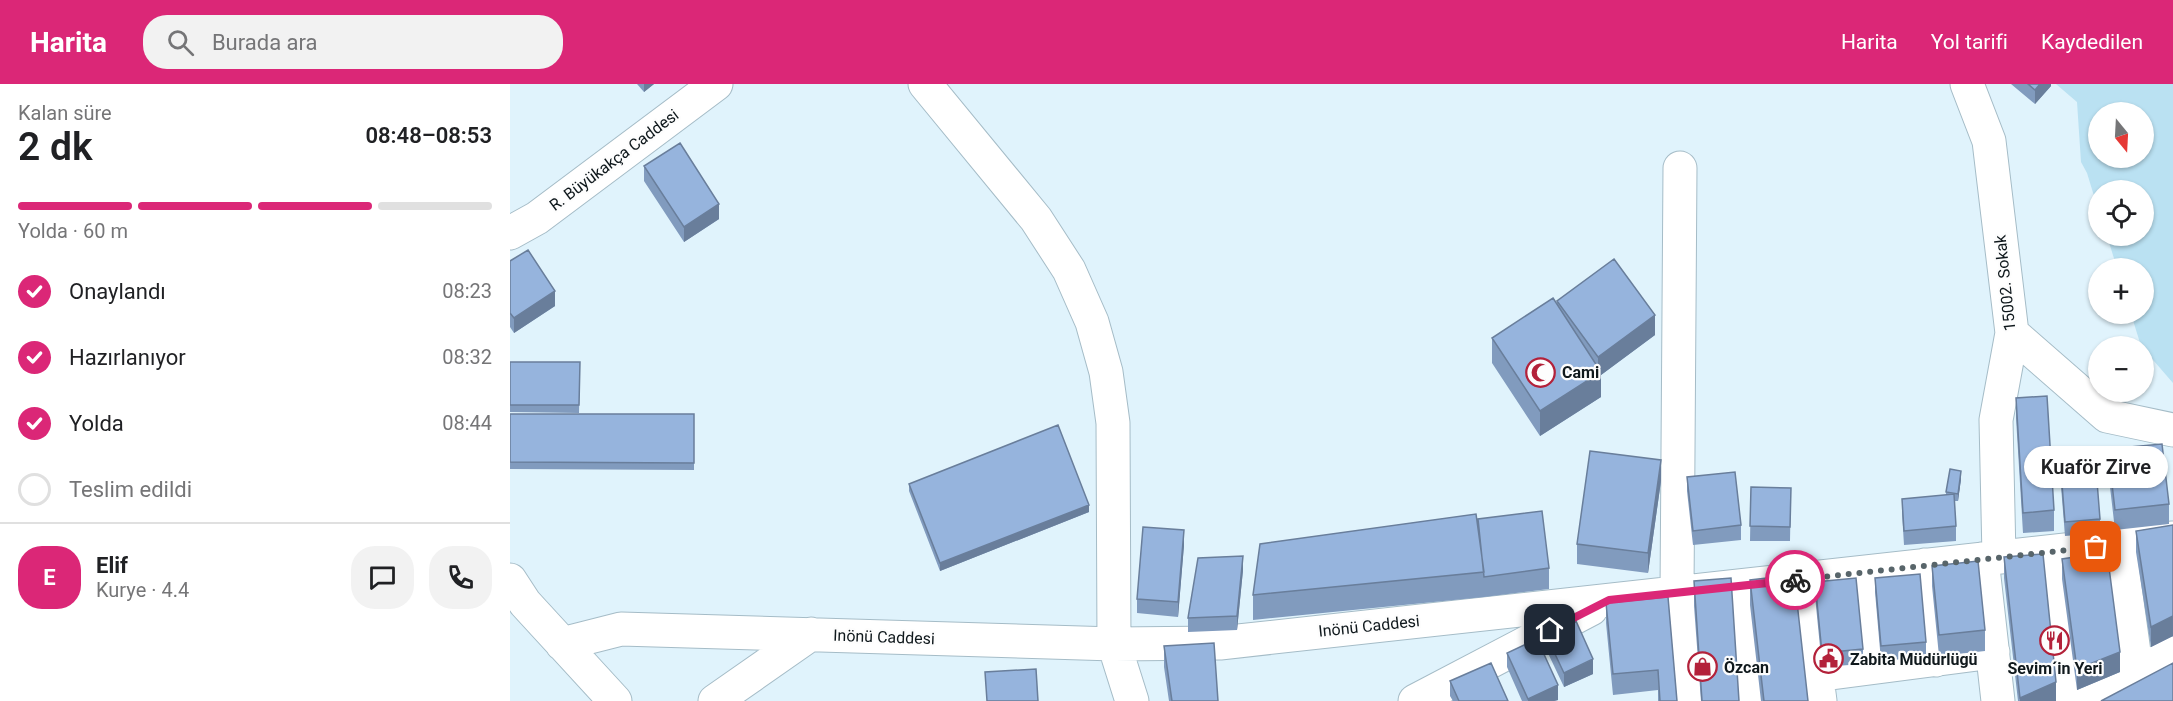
<!DOCTYPE html>
<html lang="tr">
<meta charset="utf-8">
<style>
body{margin:0;font-family:Roboto,sans-serif;background:#f2f2f2;color:#202124;height:100vh;display:flex;flex-direction:column;font-size:22px;white-space:nowrap}
*{box-sizing:border-box;margin:0}
p{font-size:20px;color:#757577}
.icon{flex:none;width:33px;height:33px;fill:none;stroke:currentColor;stroke-width:2;stroke-linecap:round;stroke-linejoin:round}
.map{position:relative;flex:1;overflow:hidden}
.details{display:flex;flex-direction:column;background:#fff;width:510px}
.details>*{flex:none}
.needle{width:39px;rotate:162deg}
.buttons{position:absolute;left:1578px;top:18px;display:grid;gap:12px}
.buttons a{display:grid;place-items:center;width:66px;height:66px;border-radius:50%;background:#fff;box-shadow:0 2px 4px #0004;font-size:30px}
.pin{position:absolute;display:grid;place-items:center;width:51px;height:51px;color:#fff;margin:-26px;border-radius:12px;box-shadow:0 3px 9px #0006}
.courier{position:absolute;display:grid;place-items:center;width:60px;height:60px;margin:-30px;border:4px solid #db2777;border-radius:50%;background:#fff;color:#222;box-shadow:0 2px 8px #0007}
.bubble{position:absolute;height:42px;border-radius:21px;background:#fff;box-shadow:0 2px 4px #0004;font-size:20px;font-weight:600;line-height:42px;text-align:center}
.head em{font-style:normal;font-weight:600}
.head div{display:flex;flex-direction:column-reverse}
.head{display:flex;align-items:center;justify-content:space-between;height:102px;padding:0 18px}
h1{font-size:39px;font-weight:600;line-height:45px}
.bar{display:grid;grid-template-columns:repeat(4,1fr);gap:9px 6px;align-content:center;height:72px;padding:0 18px}
.bar i{height:8px;border-radius:4px;background:#e0e0e0}
.bar .on{background:#db2777}
.bar p{grid-column:span 4}
.line{display:flex;align-items:center;gap:15px;padding:0 18px;border-top:2px solid #e0e0e0}
.line div{flex:1}
.round{display:grid;place-items:center;flex:none;width:63px;height:63px;border-radius:24px;background:#f2f2f2}
ol{padding:0 18px;list-style:none}
li{display:flex;align-items:center;gap:18px;height:66px}
li p{margin-inline-start:auto}
li .icon{padding:6px;border-radius:50%;background:#db2777;color:#fff;stroke-width:4}
li:last-child{color:#757577}
li i{width:33px;height:33px;border:3px solid #e0e0e0;border-radius:50%}
header{display:flex;align-items:center;gap:36px;box-sizing:border-box;height:84px;padding:0 30px;background:#db2777;color:#fff}
header strong{font-size:28px}
nav{display:flex;gap:33px;margin-inline-start:auto;font-size:21px}
.search{width:420px;height:54px;background:#f2f2f2;display:flex;align-items:center;gap:15px;box-sizing:border-box;padding:0 21px;border-radius:24px;color:#757577;font-size:22px}
main{display:flex;flex:1;min-height:0}
.map>svg:first-child{display:block}
.green{fill:#bae1f2;fill-rule:evenodd}
.lines{fill:none;stroke-linecap:round;stroke-linejoin:round}
.minor-casing{stroke:#a5bcc7;stroke-width:35}
.minor{stroke:#fff;stroke-width:33}
.wall{fill:#819bbe}
.shaded-wall{fill:#697e9b}
.building{fill:#96b4dd;stroke:#697e9b;stroke-width:1.5}
.done{stroke:#58656a;stroke-width:6;stroke-dasharray:0 10.8}
.route{stroke:#db2777;stroke-width:8}
.labels{text-anchor:middle;dominant-baseline:central;stroke-width:4.5;stroke-linejoin:round;paint-order:stroke}
.street-label{font-size:16px;fill:#0f181c;stroke:#fdfdfd}
.poi-label{font-size:16px;font-weight:bold;fill:#0f181c;stroke:#fdfdfd;text-anchor:start}
</style>
<header>
<strong>Harita</strong>
<div class="search"><svg class="icon" aria-label="search" viewBox="0 0 24 24"><circle cx="10" cy="10" r="6"/><path d="M15 15l6 6"/></svg>Burada ara</div>
<nav><a>Harita</a><a>Yol tarifi</a><a>Kaydedilen</a></nav>
</header>
<main>
<section class="details">
<div class="head"><div><h1>2 dk</h1><p>Kalan süre</p></div><em>08:48–08:53</em></div>
<div class="bar"><i class="on"></i><i class="on"></i><i class="on"></i><i></i><p>Yolda · 60 m</p></div>
<ol>
<li><svg class="icon" aria-label="check" viewBox="0 0 24 24"><path d="M5 12l5 5 9-10"/></svg>Onaylandı<p>08:23</p></li>
<li><svg class="icon" aria-label="check" viewBox="0 0 24 24"><path d="M5 12l5 5 9-10"/></svg>Hazırlanıyor<p>08:32</p></li>
<li><svg class="icon" aria-label="check" viewBox="0 0 24 24"><path d="M5 12l5 5 9-10"/></svg>Yolda<p>08:44</p></li>
<li><i></i>Teslim edildi</li>
</ol>
<div class="line" style="height:108px"><b class="round" style="background:#db2777;color:#fff">E</b><div><b>Elif</b><p>Kurye · 4.4</p></div><a class="round"><svg class="icon" aria-label="chat" viewBox="0 0 24 24"><path d="M4 5h16v11H9l-5 4z"/></svg></a><a class="round"><svg class="icon" aria-label="phone" viewBox="0 0 24 24"><path d="M5 4h4l2 5-3 2q2 4 5 5l2-3 5 2v4C11 20 4 13 5 4z"/></svg></a></div>
</section>
<div class="map">
<svg width="1663" height="617" viewBox="0 0 1663 617">
<rect width="100%" height="100%" fill="#e0f3fc"/>
<path class="green" d="M1546 0H1663V299L1631 262 1621 230H1634V184H1607L1597 152H1634V106H1588V125L1577 89 1571 78 1567 18ZM1588 28H1634V74H1588Z"/>
<g class="lines">
<defs>
<path id="minor" d="M415 0 526 135 559 186 582 238 596 288 603 339 604 560 622 617
M1457 0 1479 57 1502 249 1486 336 1489 473
M1170 84 1167 508 1179 617
M0 149 27 134 206 0
M1502 249 1597 332 1663 346
M1609 460 1627 590
M1540 468 1559 617
M1472 475 1488 617
M1415 481 1426 576
M1356 488 1365 583
M1294 495 1310 617
M0 496 15 519 105 617
M1231 502 1240 617
M52 560 111 545 604 560 710 559 1663 454
M1306 591 1483 568
M205 617 301 550
M905 617 1081 525
M1567 617 1627 590 1663 569"/>
</defs>
<use href="#minor" class="minor-casing"/>
<use href="#minor" class="minor"/>
</g>
<path class="wall" d="M127 0H144L134 8Z
M1501 0H1541V2L1525 20Z
M134 82 209 135 174 158 134 97Z
M0 177 45 222 4 249 0 243Z
M1047 217 1145 251 1091 291V313L1030 352 982 279V254L1047 220Z
M0 278H70L69 329 0 328Z
M1506 314 1544 426V447L1513 449 1506 334Z
M0 330H184V386L0 385Z
M1598 365 1659 420V440L1605 446 1598 386Z
M1550 375 1590 435V449L1555 452 1550 390Z
M1177 393 1231 441V456L1183 461 1177 407Z
M1451 395 1448 417H1444L1446 442V457L1394 461 1392 429V415L1436 411V408Z
M1151 397 1138 489 1067 480V460Z
M399 400 579 428 430 487 399 407Z
M1241 403 1281 404 1280 457H1240Z
M1663 441V552L1641 563 1626 468V447Z
M968 442 1039 484V505L974 513 743 536V511Z
M674 461 668 533 627 529V515Z
M1494 473 1546 617H1508L1494 494Z
M1552 475 1610 588 1567 606 1552 495Z
M1422 482 1475 546V567L1429 572 1422 502Z
M733 486 727 546 678 548V534Z
M1365 494 1416 558V573L1371 577 1365 508Z
M1240 496 1298 617H1251L1240 521Z
M1184 497 1229 617H1191L1184 522Z
M1305 498 1353 565V580L1312 583 1305 512Z
M1158 513 1167 617H1148V606L1103 611 1096 539V519Z
M1036 551 1083 590 1054 603 1036 565Z
M654 562 708 617H659L654 583Z
M997 569 1048 616 1044 617H1012L997 583Z
M940 597 998 617H943L940 612Z"/>
<path class="shaded-wall" d="M134 0H144L134 8Z
M1530 0H1541V2L1525 20V6Z
M209 120V135L174 158V143Z
M45 207V222L4 249V234Z
M1145 231V251L1091 291V313L1030 352V327L1088 290V273Z
M1151 376V397L1138 489V469Z
M1451 387V395L1448 417V410Z
M579 421V428L430 487V479Z
M674 446V461L668 533V518Z
M733 472V486L727 546V532Z
M1663 532V552L1641 563V543Z
M1610 568V588L1567 606V585Z
M1083 575V590L1054 603V589Z
M1546 598V617H1510V614Z
M1048 601V616L1044 617H1018V615Z"/>
<path class="building" d="M1518 0H1530L1525 6Z
M170 59 209 120 174 143 134 82Z
M18 166 45 207 4 234 0 229V177Z
M1104 175 1145 231 1088 273 1047 217Z
M1043 214 1091 288 1030 327 982 254Z
M0 278H70L69 321H0Z
M1537 312 1544 426 1513 429 1506 314Z
M0 330H184V379L0 378Z
M548 341 579 421 430 479 399 400Z
M1652 360 1659 420 1605 426 1598 365Z
M1080 367 1151 376 1138 469 1067 460Z
M1585 372 1590 435 1555 438 1550 375Z
M1440 385 1451 387 1448 410 1436 408Z
M1225 388 1231 441 1183 447 1177 393Z
M1241 403 1281 404 1280 443 1240 442Z
M1444 410 1446 442 1394 447 1392 415Z
M1032 427 1039 484 974 493 968 435Z
M966 430 974 488 743 511 750 460Z
M1663 441V532L1641 543 1626 447Z
M633 443 674 446 668 518 627 515Z
M1597 468 1610 568 1567 585 1552 475Z
M1533 470 1546 598 1510 614 1494 473Z
M733 472 727 532 678 534 688 474Z
M1468 477 1475 546 1429 551 1422 482Z
M1410 490 1416 558 1371 562 1365 494Z
M1284 491 1298 617H1254L1240 496Z
M1221 494 1229 617H1192L1184 497Z
M1346 494 1353 565 1312 569 1305 498Z
M1158 513 1167 617H1150L1148 586 1103 590 1096 519Z
M1066 537 1083 575 1054 589 1036 551Z
M1027 555 1048 601 1018 615 997 569Z
M704 559 708 617H662L654 562Z
M981 579 998 617H949L940 597Z
M1663 579V617H1591Z
M526 585 528 617H477L475 588Z"/>
<g class="lines">
<path class="done" d="M1285 496 1586 463"/>
<path class="route" d="M1040 546 1099 516 1285 496"/>
</g>
<defs>
<symbol id="mosque-ring" viewBox="-11 -11 22 22"><circle r="9.5" fill="#fdfdfd" stroke="#b3213a" stroke-width="1.5"/><path d="M3.5-4.9A6 6 0 1 0 3.5 4.9A5 5 0 1 1 3.5-4.9Z" fill="#b3213a"/></symbol>
<symbol id="restaurant-ring" viewBox="-11 -11 22 22"><circle r="9.5" fill="#fdfdfd" stroke="#b3213a" stroke-width="1.5"/><path d="M-5-6h1v4h1v-4h1v4h1v-4h1v5L-1.5 .5V6h-2V.5L-5-1ZM5-6V6H3V1.5H1.5Q1.5-4 5-6Z" fill="#b3213a"/></symbol>
<symbol id="civic-ring" viewBox="-11 -11 22 22"><circle r="9.5" fill="#fdfdfd" stroke="#b3213a" stroke-width="1.5"/><path d="M-.6-6.5H3V-4.5H.6V-3L4-1V1h2V6H-6V1h2V-1L-.6-3ZM-1.2 2.5V6h2.4V2.5Z" fill="#b3213a"/></symbol>
<symbol id="shop-ring" viewBox="-11 -11 22 22"><circle r="9.5" fill="#fdfdfd" stroke="#b3213a" stroke-width="1.5"/><path d="M-5-2.5h2.3a2.7 3.5 0 0 1 5.4 0H5L5.5 6h-11ZM-1.5-2.5h3a1.5 2.3 0 0 0-3 0Z" fill="#b3213a"/></symbol>
</defs>
<g fill-rule="evenodd">
<use href="#mosque-ring" x="1014" y="272" width="33" height="33"/>
<use href="#restaurant-ring" x="1528" y="540" width="33" height="33"/>
<use href="#civic-ring" x="1302" y="558" width="33" height="33"/>
<use href="#shop-ring" x="1176" y="566" width="33" height="33"/>
</g>
<g class="labels">
<g class="street-label">
<text transform="translate(104 76) rotate(-37)">R. Büyükakça Caddesi</text>
<text transform="translate(1495 199) rotate(-96)">15002. Sokak</text>
<text transform="translate(859 542) rotate(-6)">Inönü Caddesi</text>
<text transform="translate(374 553) rotate(2)">Inönü Caddesi</text>
</g>
<g class="poi-label">
<text x="1052" y="288">Cami</text>
<text x="1340" y="575">Zabita Müdürlügü</text>
<text x="1214" y="583">Özcan</text>
<text x="1545" y="584" text-anchor="middle">Sevim´in Yeri</text>
</g>
</g>
</svg>
<div class="buttons">
<a><svg class="needle" viewBox="-14 -14 28 28"><path d="M0-13l5 13h-10z" fill="#e53935"/><path d="M0 13l5-13h-10z" fill="#757577"/></svg></a>
<a><svg class="icon" aria-label="locate" viewBox="0 0 24 24"><circle cx="12" cy="12" r="6"/><path d="M12 2v4M12 18v4M2 12h4M18 12h4"/></svg></a>
<a>+</a>
<a>−</a>
</div>
<div class="pin" style="left:1586px;top:463px;background:#ea580c"><svg class="icon" aria-label="bag" viewBox="0 0 24 24"><path d="M5 8h14l-1 12H6zM9 8a3 3 0 0 1 6 0"/></svg></div>
<div class="pin" style="left:1040px;top:546px;background:#1f2937"><svg class="icon" aria-label="home" viewBox="0 0 24 24"><path d="M3 11l9-7 9 7M6 9v11h12V9"/></svg></div>
<div class="courier" style="left:1285px;top:496px"><svg class="icon" aria-label="bike" viewBox="0 0 24 24"><circle cx="6" cy="16" r="4"/><circle cx="18" cy="16" r="4"/><path d="M6 16l4-8h5l3 8M10 8l3 8H6M13 5h3"/></svg></div>
<div class="bubble" style="left:1514px;top:362px;width:144px">Kuaför Zirve</div>
</div>
</main>
